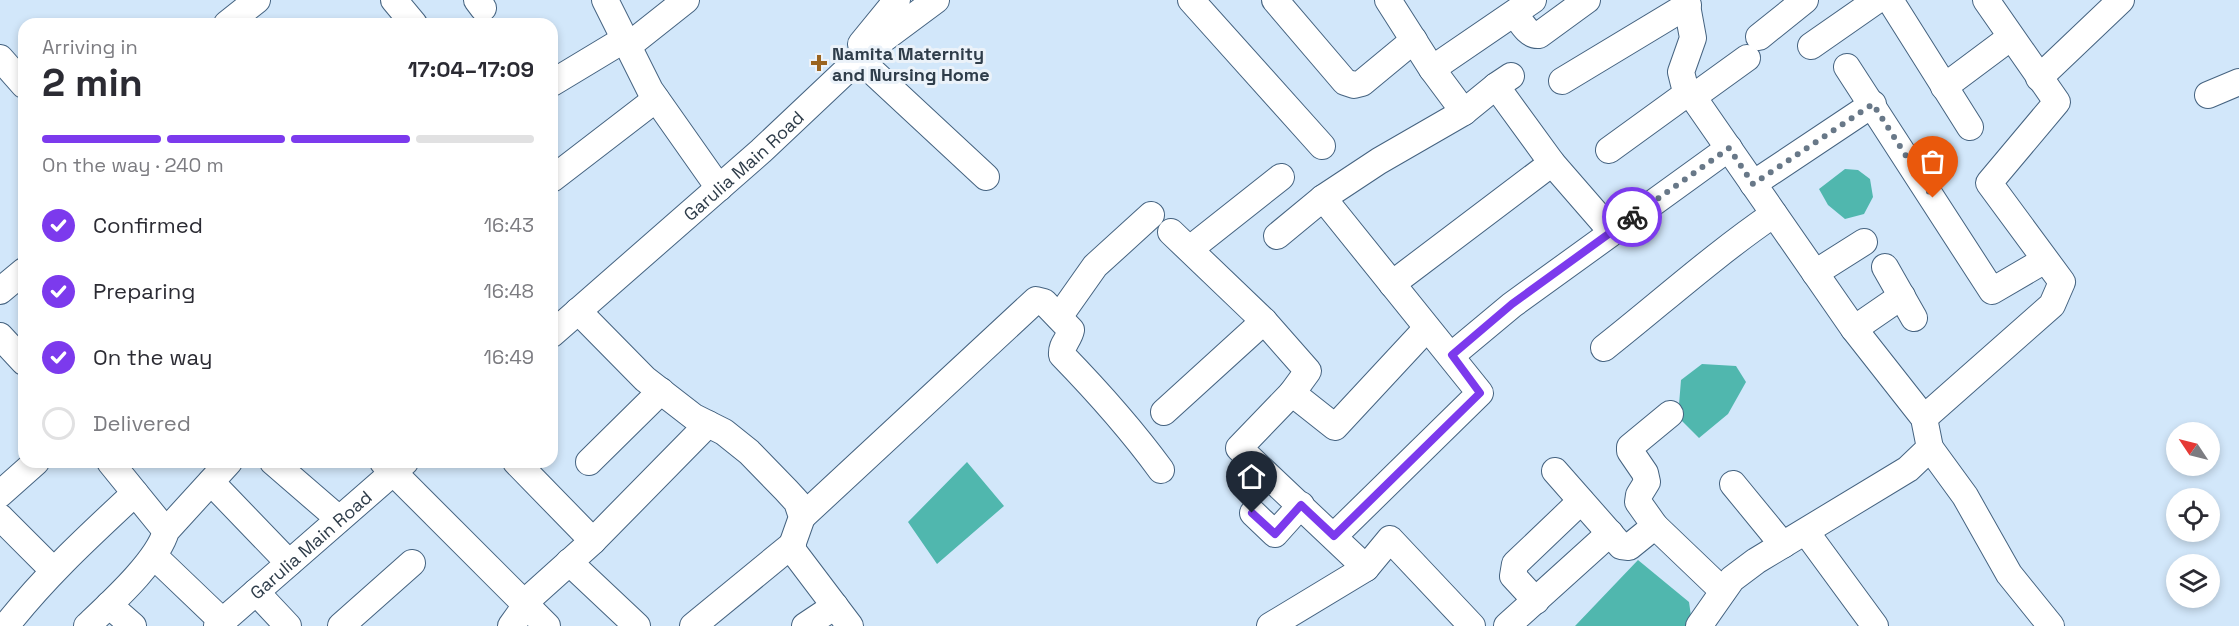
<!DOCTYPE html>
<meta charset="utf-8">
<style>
body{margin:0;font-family:"Space Grotesk",sans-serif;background:#f7f7f7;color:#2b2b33;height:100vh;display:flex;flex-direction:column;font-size:22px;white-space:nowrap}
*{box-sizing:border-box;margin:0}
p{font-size:20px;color:#7c7c81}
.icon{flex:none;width:33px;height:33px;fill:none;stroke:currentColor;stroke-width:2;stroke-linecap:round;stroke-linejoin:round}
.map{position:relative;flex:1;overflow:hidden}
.sheet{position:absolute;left:18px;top:18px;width:540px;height:450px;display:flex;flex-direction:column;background:#fff;border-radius:18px;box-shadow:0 3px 9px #0003}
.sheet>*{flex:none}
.needle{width:39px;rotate:305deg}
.controls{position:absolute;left:2166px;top:422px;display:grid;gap:12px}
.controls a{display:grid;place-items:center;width:54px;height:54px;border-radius:50%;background:#fff;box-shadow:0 3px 9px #0003;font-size:30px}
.pin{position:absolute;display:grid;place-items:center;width:51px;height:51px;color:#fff;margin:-62px -26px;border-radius:50% 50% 50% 0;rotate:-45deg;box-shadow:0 0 6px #0007}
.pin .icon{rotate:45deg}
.courier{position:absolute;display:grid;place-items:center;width:60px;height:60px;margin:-30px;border:4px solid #7c3aed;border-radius:50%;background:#fff;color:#222;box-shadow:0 2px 8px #0007}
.overview em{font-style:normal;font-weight:700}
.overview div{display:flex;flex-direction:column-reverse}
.overview{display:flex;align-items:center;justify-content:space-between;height:102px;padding:0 24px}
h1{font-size:39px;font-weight:700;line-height:45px}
.bar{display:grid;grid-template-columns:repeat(4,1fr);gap:9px 6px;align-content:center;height:72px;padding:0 24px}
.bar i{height:8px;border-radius:4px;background:#e1e1e2}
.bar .on{background:#7c3aed}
.bar p{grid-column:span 4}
ol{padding:0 24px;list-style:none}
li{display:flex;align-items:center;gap:18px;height:66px}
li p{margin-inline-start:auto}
li .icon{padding:6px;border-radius:50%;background:#7c3aed;color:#fff;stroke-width:4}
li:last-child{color:#7c7c81}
li i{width:33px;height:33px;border:3px solid #e1e1e2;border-radius:50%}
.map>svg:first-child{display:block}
.water{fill:#50b7ae}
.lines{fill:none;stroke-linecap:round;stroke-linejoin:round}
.minor-casing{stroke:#456380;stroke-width:28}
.minor{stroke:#fff;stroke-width:26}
.done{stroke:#687888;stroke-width:6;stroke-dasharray:0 10.8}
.route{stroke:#7c3aed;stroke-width:8}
.poi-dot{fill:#9a631e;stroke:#ebf2f9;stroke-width:2}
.labels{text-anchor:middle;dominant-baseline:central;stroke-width:6;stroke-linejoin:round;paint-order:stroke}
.poi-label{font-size:18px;font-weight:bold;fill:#2f3d4a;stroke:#ebf2f9;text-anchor:start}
.street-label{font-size:18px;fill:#2f3d4a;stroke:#ebf2f9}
</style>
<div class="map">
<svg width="2239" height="626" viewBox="0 0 2239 626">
<rect width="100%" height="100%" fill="#d2e7fa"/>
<path class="water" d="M1845 169 1858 170 1870 179 1873 197 1864 214 1845 219 1828 205 1819 189Z
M1702 364 1736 366 1746 382 1728 414 1699 438 1678 417 1681 380Z
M967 462 1004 506 937 564 908 522Z
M1638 560 1689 602 1691 616 1687 626H1575Z"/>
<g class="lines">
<defs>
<g id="minor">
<path d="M394 0 414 24"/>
<path d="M477 0 483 8"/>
<path d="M605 0 650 90 719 188"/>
<path d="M1191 0 1322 146"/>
<path d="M1275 0 1345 82 1354 85 1362 83 1414 40"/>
<path d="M1388 0 1432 69 1533 0"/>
<path d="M1686 0 1693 38 1681 72 1684 84 1854 329 1924 418 1930 448 1908 469 1756 561 1732 579 1699 626"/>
<path d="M1890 0 1970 127"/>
<path d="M1515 14C1521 22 1528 36 1539 35L1587 0"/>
<path d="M227 24 257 0"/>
<path d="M1759 37 1805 0"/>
<path d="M861 44 897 0"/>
<path d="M628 46 686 0"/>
<path d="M1811 46 1877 0"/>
<path d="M0 58 24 85"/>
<path d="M859 59 986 177"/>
<path d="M1847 67 1992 291 2045 260"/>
<path d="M1432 69 1464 112"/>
<path d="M2039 78 2121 0"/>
<path d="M1562 81 1688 5"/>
<path d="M552 83 625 39"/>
<path d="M1496 86 1552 163 1612 232"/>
<path d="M1944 87 2011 37"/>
<path d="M2208 95 2239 82"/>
<path d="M1693 97 1747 58"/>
<path d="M1609 150 1689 92"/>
<path d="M552 179 656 99"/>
<path d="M1753 184 1873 104"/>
<path d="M1323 198 1480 393 1334 536"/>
<path d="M1171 232 1264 321 1308 371 1292 393"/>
<path d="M1277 236 1323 198 1379 161 1464 112 1496 86 1511 76"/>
<path d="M1190 249 1281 177"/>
<path d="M1885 267 1914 318"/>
<path d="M1815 273 1864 242"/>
<path d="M1392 284 1552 163"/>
<path d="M0 291 24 271"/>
<path d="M578 311 645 379 694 417 724 432 749 452 786 490 797 502 802 517 791 548 850 626"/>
<path d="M1059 317 1095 266 1151 215"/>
<path d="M1854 329 1902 296"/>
<path id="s1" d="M552 334 761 151 866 52 936 0"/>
<path d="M0 336 24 362"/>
<path d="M1604 348C1661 303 1714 255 1774 214"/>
<path d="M1452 355 1512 305 1729 148"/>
<path d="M1164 412 1264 321"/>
<path d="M1924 418 2052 305 2062 282 1989 183 2057 102 1986 0"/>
<path d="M1930 448 1965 496 2009 574 2051 626"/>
<path d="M110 462 166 531"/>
<path d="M273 462 339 519"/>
<path d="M383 462 547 626"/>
<path d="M516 462 593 541"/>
<path d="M589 462 661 391"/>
<path d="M1555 471 1621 546 1629 547 1655 526 1723 591"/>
<path d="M211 482 289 563"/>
<path d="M1733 484 1783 545"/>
<path d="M0 494 36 462"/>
<path d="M1253 513 1275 534 1301 505"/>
<path d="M0 517 53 570"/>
<path d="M802 517 1036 300 1044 302 1071 330C1069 340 1061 344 1062 355 1097 391 1131 429 1161 470"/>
<path d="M1655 526 1638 502 1639 495 1647 482 1645 473 1630 451V447L1670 414"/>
<path d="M1806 532 1875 626"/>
<path d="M154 556 222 621"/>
<path d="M569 562 637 626"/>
<path d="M1366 568 1390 539 1472 626"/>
<path d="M256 592 288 626"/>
<path d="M1536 601 1513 576 1515 564 1581 501"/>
<path d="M109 605 133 626"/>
<path d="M6 626C45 576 89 536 135 493"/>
<path d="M87 626C110 604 158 561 166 531L229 462"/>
<path id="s2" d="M217 626 405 462"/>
<path d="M341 626 412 563"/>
<path d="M511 626 534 594 593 541 708 424"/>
<path d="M693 626 793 544"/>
<path d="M805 626 835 606"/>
<path d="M1270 626 1366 568 1239 448 1292 393 1335 427 1427 328"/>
<path d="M1507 626 1610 533"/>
</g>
</defs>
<use href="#minor" class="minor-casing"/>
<use href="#minor" class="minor"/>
</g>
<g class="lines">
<path class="done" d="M1632 217 1729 148 1753 184 1873 104 1933 198"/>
<path class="route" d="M1252 513 1275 534 1301 505 1334 536 1480 393 1452 355 1512 304 1632 217"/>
</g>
<path class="poi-dot" d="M816 54h6v6h6v6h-6v6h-6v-6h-6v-6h6z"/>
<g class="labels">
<g class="poi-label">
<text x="832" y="53">Namita Maternity<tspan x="832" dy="21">and Nursing Home</tspan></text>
</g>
<g class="street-label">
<text stroke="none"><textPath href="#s1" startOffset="255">Garulia Main Road</textPath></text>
<text stroke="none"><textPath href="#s2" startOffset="124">Garulia Main Road</textPath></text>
</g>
</g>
</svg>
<div class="controls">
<a><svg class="needle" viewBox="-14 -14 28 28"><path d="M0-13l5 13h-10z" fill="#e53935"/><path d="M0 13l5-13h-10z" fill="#7c7c81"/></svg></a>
<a><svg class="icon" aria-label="locate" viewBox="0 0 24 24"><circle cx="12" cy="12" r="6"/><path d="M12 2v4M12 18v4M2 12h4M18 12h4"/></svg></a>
<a><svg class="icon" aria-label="layers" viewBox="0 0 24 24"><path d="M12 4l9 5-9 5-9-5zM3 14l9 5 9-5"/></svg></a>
</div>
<div class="pin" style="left:1933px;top:198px;background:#ea580c"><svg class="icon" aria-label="bag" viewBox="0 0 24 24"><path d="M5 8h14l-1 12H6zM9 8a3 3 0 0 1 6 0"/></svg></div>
<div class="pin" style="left:1252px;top:513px;background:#1f2937"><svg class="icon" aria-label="home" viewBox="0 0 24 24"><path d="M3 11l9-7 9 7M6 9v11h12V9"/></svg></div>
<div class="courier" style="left:1632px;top:217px"><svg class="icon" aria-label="bike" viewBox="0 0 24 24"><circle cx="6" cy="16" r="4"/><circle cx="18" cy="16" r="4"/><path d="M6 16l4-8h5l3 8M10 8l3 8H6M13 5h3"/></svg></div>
<section class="sheet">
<div class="overview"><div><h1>2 min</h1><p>Arriving in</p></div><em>17:04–17:09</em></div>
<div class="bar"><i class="on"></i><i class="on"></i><i class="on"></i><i></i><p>On the way · 240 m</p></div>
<ol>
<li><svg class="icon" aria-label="check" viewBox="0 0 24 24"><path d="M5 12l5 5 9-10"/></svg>Confirmed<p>16:43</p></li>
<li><svg class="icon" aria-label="check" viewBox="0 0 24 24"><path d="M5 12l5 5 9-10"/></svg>Preparing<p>16:48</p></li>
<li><svg class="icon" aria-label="check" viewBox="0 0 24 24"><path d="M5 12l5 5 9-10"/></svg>On the way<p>16:49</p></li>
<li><i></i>Delivered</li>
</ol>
</section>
</div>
